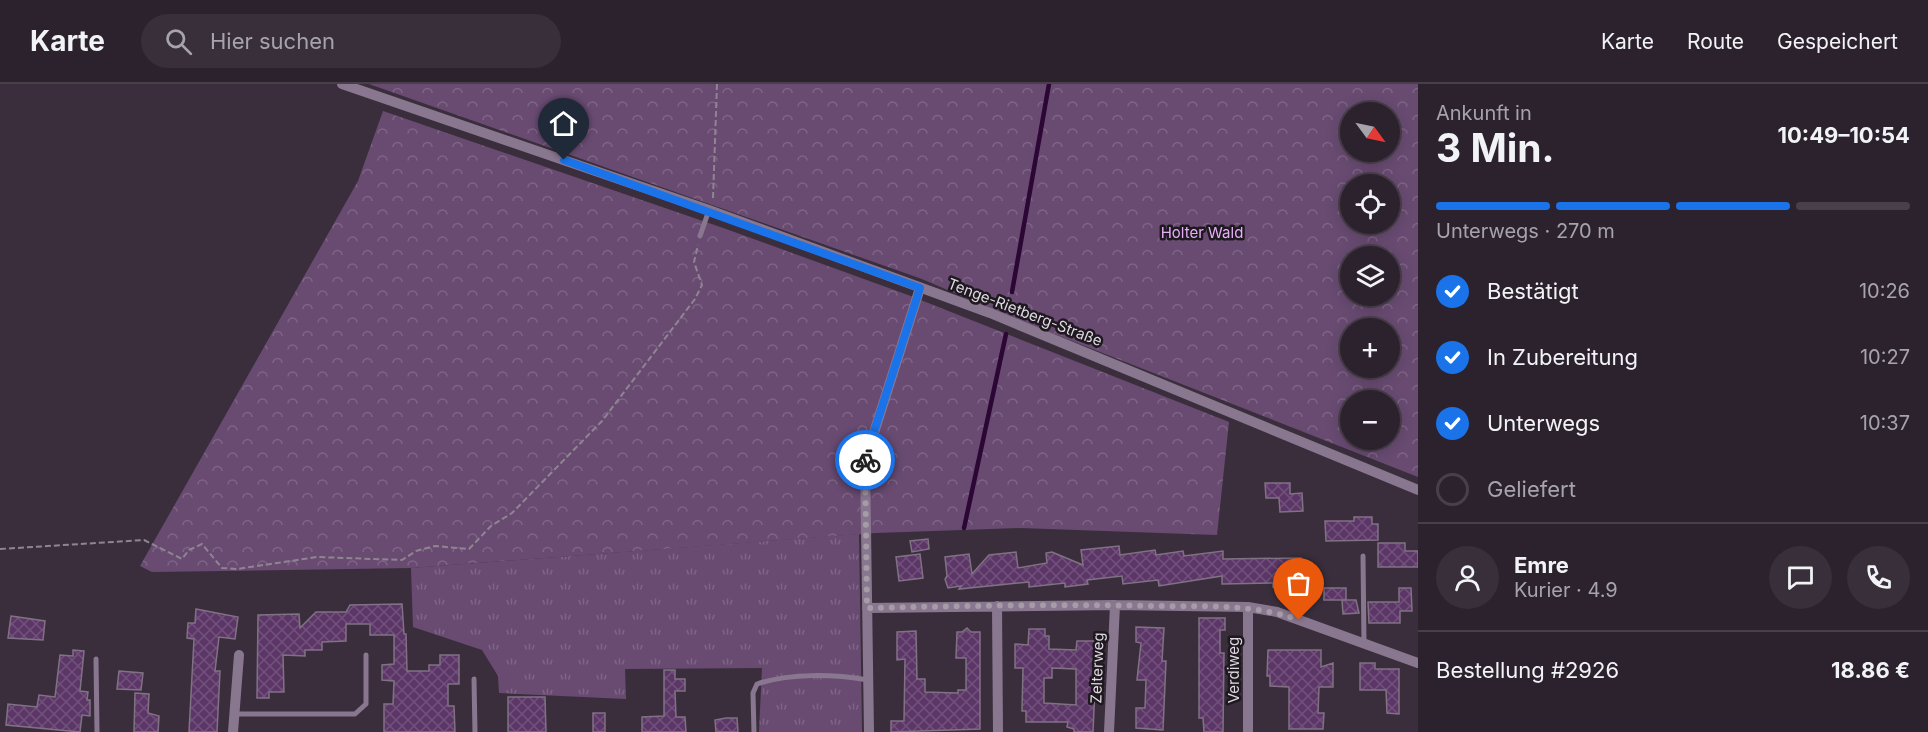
<!DOCTYPE html>
<html lang="de">
<meta charset="utf-8">
<style>
body{margin:0;font-family:Inter,sans-serif;background:#382f3a;color:#f1f3f6;height:100vh;display:flex;flex-direction:column;font-size:22px;white-space:nowrap}
*{box-sizing:border-box;margin:0}
p{font-size:20px;color:#a6a4aa}
.icon{flex:none;width:33px;height:33px;fill:none;stroke:currentColor;stroke-width:2;stroke-linecap:round;stroke-linejoin:round}
.map{position:relative;flex:1;overflow:hidden}
.side{display:flex;flex-direction:column;background:#2c222e;width:510px}
.side>*{flex:none}
.needle{width:39px;rotate:123deg}
.tools{position:absolute;left:1340px;top:18px;display:grid;gap:12px}
.tools a{display:grid;place-items:center;width:60px;height:60px;border-radius:50%;background:#2c222e;box-shadow:0 3px 15px #0003,0 0 0 2px #483f4a;font-size:30px}
.pin{position:absolute;display:grid;place-items:center;width:51px;height:51px;color:#fff;margin:-62px -26px;border-radius:50% 50% 50% 0;rotate:-45deg;box-shadow:0 0 6px #0007}
.pin .icon{rotate:45deg}
.courier{position:absolute;display:grid;place-items:center;width:60px;height:60px;margin:-30px;border:4px solid #1a73e8;border-radius:50%;background:#fff;color:#222;box-shadow:0 2px 8px #0007}
.headline em{font-style:normal;font-weight:700}
.headline div{display:flex;flex-direction:column-reverse}
.headline{display:flex;align-items:center;justify-content:space-between;height:102px;padding:0 18px}
h1{font-size:39px;font-weight:700;line-height:45px}
.bar{display:grid;grid-template-columns:repeat(4,1fr);gap:9px 6px;align-content:center;height:72px;padding:0 18px}
.bar i{height:8px;border-radius:4px;background:#483f4a}
.bar .on{background:#1a73e8}
.bar p{grid-column:span 4}
.line{display:flex;align-items:center;gap:15px;padding:0 18px;border-top:2px solid #483f4a}
.line div{flex:1}
.round{display:grid;place-items:center;flex:none;width:63px;height:63px;border-radius:32px;background:#382f3a}
ol{padding:0 18px;list-style:none}
li{display:flex;align-items:center;gap:18px;height:66px}
li p{margin-inline-start:auto}
li .icon{padding:6px;border-radius:50%;background:#1a73e8;color:#fff;stroke-width:4}
li:last-child{color:#a6a4aa}
li i{width:33px;height:33px;border:3px solid #483f4a;border-radius:50%}
header{display:flex;align-items:center;gap:36px;box-sizing:border-box;height:84px;padding:0 30px;background:#2c222e;border-bottom:2px solid #483f4a}
header strong{font-size:28px}
nav{display:flex;gap:33px;margin-inline-start:auto;font-size:21px}
.search{width:420px;height:54px;background:#382f3a;display:flex;align-items:center;gap:15px;box-sizing:border-box;padding:0 21px;border-radius:33px;color:#a6a4aa;font-size:22px}
main{display:flex;flex:1;min-height:0}
.map>svg:first-child{display:block}
.grass{fill:url(#grass-tufts)}
.forest{fill:url(#forest-crowns);fill-rule:evenodd}
.lines{fill:none;stroke-linecap:round;stroke-linejoin:round}
.stream{stroke:#2c0736;stroke-width:4.5}
.building{fill:url(#building-cross-hatch);stroke:#807284;stroke-width:1.5;fill-rule:evenodd}
.path{stroke:#8f8592;stroke-width:2;stroke-dasharray:6 3;stroke-linecap:butt}
.service{stroke:#89778f;stroke-width:5}
.minor{stroke:#89778f;stroke-width:10}
.done{stroke:#a59ca8;stroke-width:6;stroke-dasharray:0 10.8}
.route{stroke:#1a73e8;stroke-width:8}
.labels{text-anchor:middle;dominant-baseline:central;stroke-width:5;stroke-linejoin:round;paint-order:stroke}
.park-label{font-size:15px;fill:#e7adf9;stroke:#1e181f}
.street-label{font-size:15px;fill:#dfd8e2;stroke:#1e181f}
</style>
<header>
<strong>Karte</strong>
<div class="search"><svg class="icon" aria-label="search" viewBox="0 0 24 24"><circle cx="10" cy="10" r="6"/><path d="M15 15l6 6"/></svg>Hier suchen</div>
<nav><a>Karte</a><a>Route</a><a>Gespeichert</a></nav>
</header>
<main>
<div class="map">
<svg width="1418" height="648" viewBox="0 0 1418 648">
<defs>
<pattern id="grass-tufts" width="24" height="20" patternUnits="userSpaceOnUse" patternTransform="scale(1.5)"><rect width="24" height="20" fill="#694b72"/><path d="M3 7l-1-3M5 7V3M7 7l1-3M15 17l-1-3M17 17v-4M19 17l1-3" fill="none" stroke="#7e6486"/></pattern>
<pattern id="forest-crowns" width="20" height="18" patternUnits="userSpaceOnUse" patternTransform="scale(1.5)"><rect width="20" height="18" fill="#694b72"/><path d="M2 6a3 3 0 1 1 6 0M12 15a3 3 0 1 1 6 0" fill="none" stroke="#7e6486"/></pattern>
<pattern id="building-cross-hatch" width="8" height="8" patternUnits="userSpaceOnUse" patternTransform="scale(1.5)"><rect width="8" height="8" fill="#5b3666"/><path d="M0 0l8 8M0 8l8-8" fill="none" stroke="#72527c"/></pattern>
</defs>
<rect width="100%" height="100%" fill="#3a2e3d"/>
<path class="grass" d="M859 450 862 648H759L762 584 625 585 626 615 499 609 498 592 482 566 413 543 411 484Z"/>
<path class="forest" d="M369 0H1418V393L1006 231 922 195ZM1350 28H1389V68H1350ZM1350 100H1389V140H1350ZM1350 172H1389V212H1350ZM1350 244H1389V284H1350ZM1350 316H1389V356H1350Z
M383 27 726 145 908 211 1229 338 1217 451 1021 444 876 449 411 484 152 488 140 482 358 97Z"/>
<g class="lines">
<path class="stream" d="M1012 208 1049 0
M964 444 1006 250"/>
</g>
<path class="building" d="M1265 399H1290V410L1302 409 1303 427 1280 428 1279 414H1266Z
M1354 433H1372V440H1378V456L1326 457 1325 437H1354Z
M928 455 929 465 912 468 910 457Z
M1378 459H1405V467H1418V483H1378Z
M1119 462 1120 471 1155 466 1156 471 1183 467 1184 472 1223 467V475L1301 474 1302 503H1273V499L1222 500V492L1159 502 1158 496 1123 500 1122 492 1087 496 1088 500 1065 503V499L1029 503V498L959 505 961 502 948 504 945 495 947 492 945 473 969 470 972 490 989 471 1016 468 1018 484 1047 479 1046 469 1052 468 1083 481 1081 466Z
M920 470 923 494 899 497 896 473Z
M1324 504H1346V516H1324Z
M1399 504H1411L1412 527H1400V539H1369L1368 518H1399Z
M1342 516H1356L1359 529 1343 530Z
M402 520 404 550H406L407 587H429V581H440V571H459V600H448V622H454L455 648H384V620H393L394 597 382 596V581L394 580V551H370V540H346V557L322 558V566H305V572L283 571 284 608H269V614H257L258 531 299 530 300 544 316 528H346L350 521Z
M196 525 238 533 235 555 219 553 215 587H220L217 648H189L194 555 187 554 188 539H195Z
M11 532 45 537 43 556 8 554Z
M1199 534H1225V546H1220V569H1224L1223 648H1204L1203 634H1199Z
M1136 543 1164 544 1162 577H1166L1163 646 1136 644V624H1145L1146 596H1137L1141 559 1136 558Z
M967 544 971 548H980V645L891 648V637H904L905 575 897 576V548L916 547 917 595H925V608L958 609V606H966V574H956L957 548H962Z
M1029 545H1045V552H1049V565L1076 566 1077 557H1097L1093 648H1074V645L1067 643 1068 638H1026V627H1022L1023 584H1015V560L1028 561ZM1052 584 1076 585V621L1044 619V594H1052Z
M73 566 84 567 80 607 88 608 87 616H90V632L82 631 80 648 6 641 8 620 37 623 39 611 55 613 60 571 73 572Z
M1268 566H1321V583L1333 579V603H1319L1318 629H1324L1323 645H1289V603L1270 602V592H1267Z
M1360 579H1375V585H1399V630L1387 629 1386 606H1360Z
M664 586H675V595H685V607H675L676 633H685L686 648H642V633L664 632Z
M119 587 143 589 141 606 117 605Z
M135 609 149 610 148 629 159 632 158 648H134Z
M508 613H545L546 648H508Z
M593 629H605V648H593Z
M726 634H737L738 648H716L715 636Z"/>
<g class="lines">
<path class="path" d="M713 114 717 0
M0 465 144 456 182 475 189 466 202 460 222 484 237 485 317 473 402 476 416 467 435 462 469 465 491 442 512 429 602 337 695 215 702 201 694 178 698 161"/>
<path class="service" d="M700 152 709 126
M1363 472 1364 560
M96 575 97 648
M474 595 475 648
M235 630H355L366 620V571
M754 648 753 609 757 600C790 589 833 590 868 596"/>
<path class="minor" d="M342 0 709 126 990 229 1418 406
M997 522 998 648
M867 524 1115 521 1248 523 1277 528 1418 579
M233 648 239 571
M869 648 865 377 920 204
M1109 648 1115 521
M1248 648V523"/>
</g>
<g class="lines">
<path class="done" d="M865 376 867 524C963 522 1059 520 1154 522 1203 523 1252 519 1299 536"/>
<path class="route" d="M564 76 920 204 865 376"/>
</g>
<g class="labels">
<g class="park-label">
<text x="1202" y="148">Holter Wald</text>
</g>
<g class="street-label">
<text transform="translate(1025 228) rotate(21)">Tenge-Rietberg-Straße</text>
<text transform="translate(1097 584) rotate(-88)">Zelterweg</text>
<text transform="translate(1233 586) rotate(-90)">Verdiweg</text>
</g>
</g>
</svg>
<div class="tools">
<a><svg class="needle" viewBox="-14 -14 28 28"><path d="M0-13l5 13h-10z" fill="#e53935"/><path d="M0 13l5-13h-10z" fill="#a6a4aa"/></svg></a>
<a><svg class="icon" aria-label="locate" viewBox="0 0 24 24"><circle cx="12" cy="12" r="6"/><path d="M12 2v4M12 18v4M2 12h4M18 12h4"/></svg></a>
<a><svg class="icon" aria-label="layers" viewBox="0 0 24 24"><path d="M12 4l9 5-9 5-9-5zM3 14l9 5 9-5"/></svg></a>
<a>+</a>
<a>−</a>
</div>
<div class="pin" style="left:1299px;top:536px;background:#ea580c"><svg class="icon" aria-label="bag" viewBox="0 0 24 24"><path d="M5 8h14l-1 12H6zM9 8a3 3 0 0 1 6 0"/></svg></div>
<div class="pin" style="left:564px;top:76px;background:#1f2937"><svg class="icon" aria-label="home" viewBox="0 0 24 24"><path d="M3 11l9-7 9 7M6 9v11h12V9"/></svg></div>
<div class="courier" style="left:865px;top:376px"><svg class="icon" aria-label="bike" viewBox="0 0 24 24"><circle cx="6" cy="16" r="4"/><circle cx="18" cy="16" r="4"/><path d="M6 16l4-8h5l3 8M10 8l3 8H6M13 5h3"/></svg></div>
</div>
<section class="side">
<div class="headline"><div><h1>3 Min.</h1><p>Ankunft in</p></div><em>10:49–10:54</em></div>
<div class="bar"><i class="on"></i><i class="on"></i><i class="on"></i><i></i><p>Unterwegs · 270 m</p></div>
<ol>
<li><svg class="icon" aria-label="check" viewBox="0 0 24 24"><path d="M5 12l5 5 9-10"/></svg>Bestätigt<p>10:26</p></li>
<li><svg class="icon" aria-label="check" viewBox="0 0 24 24"><path d="M5 12l5 5 9-10"/></svg>In Zubereitung<p>10:27</p></li>
<li><svg class="icon" aria-label="check" viewBox="0 0 24 24"><path d="M5 12l5 5 9-10"/></svg>Unterwegs<p>10:37</p></li>
<li><i></i>Geliefert</li>
</ol>
<div class="line" style="height:108px"><a class="round"><svg class="icon" aria-label="person" viewBox="0 0 24 24"><circle cx="12" cy="8" r="4"/><path d="M4 21q1-7 8-7t8 7"/></svg></a><div><b>Emre</b><p>Kurier · 4.9</p></div><a class="round"><svg class="icon" aria-label="chat" viewBox="0 0 24 24"><path d="M4 5h16v11H9l-5 4z"/></svg></a><a class="round"><svg class="icon" aria-label="phone" viewBox="0 0 24 24"><path d="M5 4h4l2 5-3 2q2 4 5 5l2-3 5 2v4C11 20 4 13 5 4z"/></svg></a></div>
<div class="line" style="height:78px"><div>Bestellung #2926</div><b>18.86 €</b></div>
</section>
</main>
